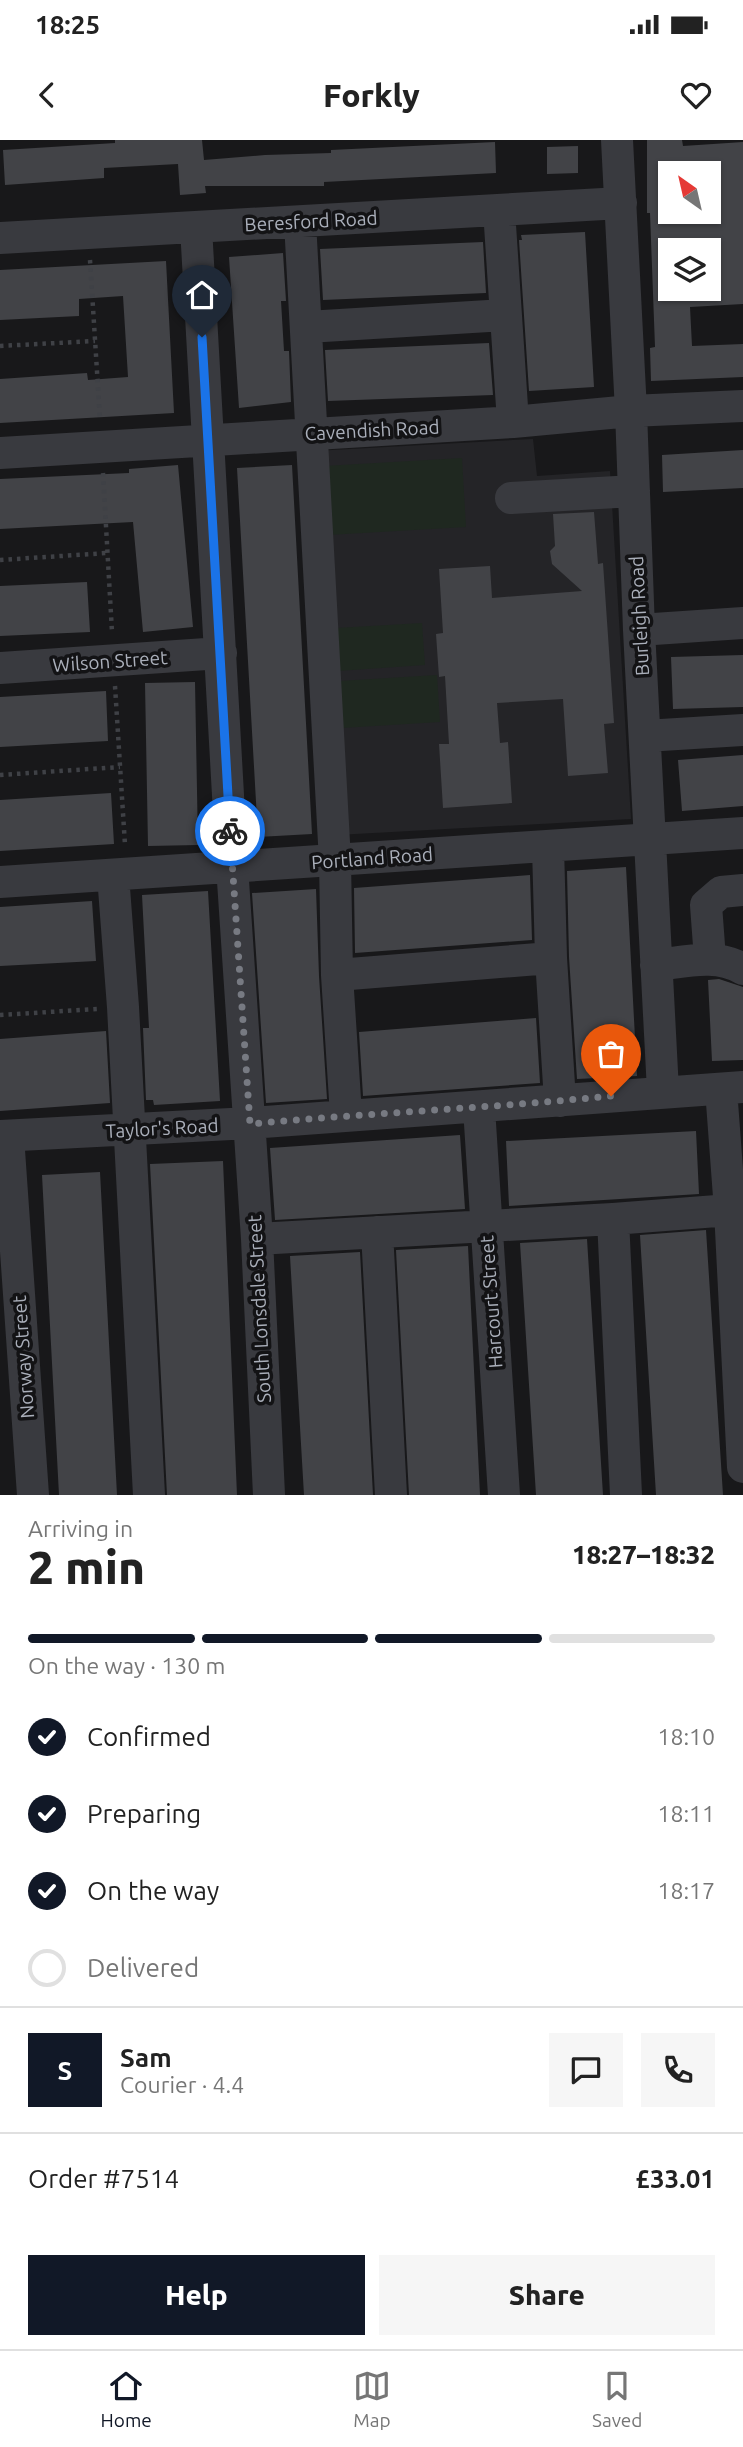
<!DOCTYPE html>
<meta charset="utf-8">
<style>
body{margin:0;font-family:Ubuntu,sans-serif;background:#f6f6f6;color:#222;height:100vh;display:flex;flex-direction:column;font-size:26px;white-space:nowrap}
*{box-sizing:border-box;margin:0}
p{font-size:23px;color:#767676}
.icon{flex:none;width:38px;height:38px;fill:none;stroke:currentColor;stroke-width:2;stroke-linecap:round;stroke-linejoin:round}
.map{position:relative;height:1355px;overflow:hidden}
.panel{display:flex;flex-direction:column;background:#fff;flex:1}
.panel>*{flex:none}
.needle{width:46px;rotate:326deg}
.buttons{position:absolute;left:658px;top:21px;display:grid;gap:14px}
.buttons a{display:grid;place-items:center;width:63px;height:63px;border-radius:0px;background:#fff;box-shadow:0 2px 5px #0004;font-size:35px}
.pin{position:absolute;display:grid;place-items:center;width:60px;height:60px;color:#fff;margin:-72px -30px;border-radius:50% 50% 50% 0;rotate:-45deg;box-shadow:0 0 7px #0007}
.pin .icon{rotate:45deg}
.courier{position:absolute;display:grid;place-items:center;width:70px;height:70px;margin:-35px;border:5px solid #1a73e8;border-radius:50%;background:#fff;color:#222;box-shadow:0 2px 9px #0007}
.head em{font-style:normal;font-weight:800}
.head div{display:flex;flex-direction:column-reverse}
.head{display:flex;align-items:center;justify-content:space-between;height:119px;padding:0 28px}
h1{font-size:46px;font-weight:800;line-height:52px}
.bar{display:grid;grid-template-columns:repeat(4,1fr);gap:10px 7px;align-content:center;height:84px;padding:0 28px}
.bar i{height:9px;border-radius:5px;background:#e0e0e0}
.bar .on{background:#111827}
.bar p{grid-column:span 4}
.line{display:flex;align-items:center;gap:18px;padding:0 28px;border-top:2px solid #e0e0e0}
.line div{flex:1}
.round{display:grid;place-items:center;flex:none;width:74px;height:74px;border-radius:0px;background:#f6f6f6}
ol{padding:0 28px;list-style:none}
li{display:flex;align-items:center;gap:21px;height:77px}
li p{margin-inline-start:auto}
li .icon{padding:7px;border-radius:50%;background:#111827;color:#fff;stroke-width:4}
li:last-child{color:#767676}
li i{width:38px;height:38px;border:4px solid #e0e0e0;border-radius:50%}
.button{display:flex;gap:14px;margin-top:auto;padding:14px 28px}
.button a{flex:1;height:80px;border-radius:0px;background:#111827;color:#fff;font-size:28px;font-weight:800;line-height:80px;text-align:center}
.button a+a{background:#f6f6f6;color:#222}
.status{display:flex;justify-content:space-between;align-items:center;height:49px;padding:0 35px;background:#fff;direction:ltr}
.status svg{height:19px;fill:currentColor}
header{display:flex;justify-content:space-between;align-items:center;height:91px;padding:0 28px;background:#fff;font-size:32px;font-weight:800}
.menu{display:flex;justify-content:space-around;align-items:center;height:98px;border-top:2px solid #e0e0e0;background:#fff;font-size:19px;color:#767676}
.menu a{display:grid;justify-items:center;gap:4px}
.menu .on{color:#111827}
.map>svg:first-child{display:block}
.built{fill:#242427}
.green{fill:#1f2820}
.building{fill:#424347;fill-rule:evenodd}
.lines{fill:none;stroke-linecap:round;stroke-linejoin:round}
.path{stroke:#3f4146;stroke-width:4.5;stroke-dasharray:3.5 5;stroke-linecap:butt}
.minor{stroke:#393a3f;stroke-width:32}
.done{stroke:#777a82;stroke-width:7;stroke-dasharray:0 12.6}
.route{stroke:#1a73e8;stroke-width:9}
.labels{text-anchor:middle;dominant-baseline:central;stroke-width:7;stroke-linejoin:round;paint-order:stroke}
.street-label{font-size:19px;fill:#aaafba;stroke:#131315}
</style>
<div class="status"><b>18:25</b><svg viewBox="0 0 49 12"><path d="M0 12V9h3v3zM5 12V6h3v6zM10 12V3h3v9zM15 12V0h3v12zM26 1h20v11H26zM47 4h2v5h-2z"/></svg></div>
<header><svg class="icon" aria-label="back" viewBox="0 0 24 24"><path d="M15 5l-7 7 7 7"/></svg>Forkly<svg class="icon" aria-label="heart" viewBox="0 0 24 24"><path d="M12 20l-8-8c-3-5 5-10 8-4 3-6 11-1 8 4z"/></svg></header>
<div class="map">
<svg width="743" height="1355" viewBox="0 0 743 1355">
<rect width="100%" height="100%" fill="#18181a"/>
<path class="built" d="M533 299 537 336 610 331 631 679 337 695 314 311Z"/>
<path class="green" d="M462 318 466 387 328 395 324 326Z
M422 483 425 525 338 531 336 488Z
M437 535 440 582 342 588 339 541Z"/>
<path class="building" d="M115 0H202L204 20 265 15 331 13V10L495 2 496 33 324 42V46H205L206 53 180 55 178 24 104 28V38L5 45 3 10 115 3Z
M647 0H682L683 6 743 2V164L690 167 692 206 743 204V237L651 241 650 208 655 207 650 73H647ZM670 33H709V72H670ZM670 110H709V149H670Z
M578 6V33L547 34V7Z
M585 92 594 247 529 251 519 100H522L521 95Z
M483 102 486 153 323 160 320 109Z
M283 113 286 161H281L284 211H289L291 262 239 268 229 117Z
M166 121 174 273 0 283V239L87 233 88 240 128 237 123 156 79 159V176L0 180V130Z
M489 203 493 255 328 261 325 210Z
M743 310V348L663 352 662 315Z
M178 325 193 487 143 492 133 382 0 389V339L129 333V329Z
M292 325 312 694 258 697 237 328Z
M594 372 598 424 603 423 614 583 604 584 608 633 568 636 563 559 497 563 500 603 508 602 512 663 443 668 439 604H449L445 536 439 537 436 494 443 493 439 429 490 426 492 458 582 451 552 424 550 411 555 406 553 374Z
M87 442 90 492 0 496V446Z
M743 515V567L673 569 671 517Z
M195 542 198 705 148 706 145 543Z
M106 551 108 601 0 607V557Z
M743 615V666L682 671 678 620Z
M111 653 114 704 0 711V660Z
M626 727 637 936 577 939 569 817 567 731Z
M530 735 532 800 355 813 354 748Z
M316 749 319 836 327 959 266 963 252 753Z
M208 751 220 961 154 965 153 960H146L143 888H149L142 755Z
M92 761 96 821 0 826V767Z
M719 839 743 847V920L712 921 708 840Z
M536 878 540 943 363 956 359 892Z
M106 891 110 963 0 971V899Z
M696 991 699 1054 509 1066 506 1001Z
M460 995 465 1069 275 1080 270 1008Z
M223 1021 237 1355H167L150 1024Z
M100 1032 117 1355H59L42 1035Z
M706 1090 723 1355H656L640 1095Z
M587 1099 603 1355H536L520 1103Z
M468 1106 480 1355H409L396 1110Z
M360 1112 373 1355H304L290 1116Z"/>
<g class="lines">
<path class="path" d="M90 120 100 279
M0 206 95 201
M103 333 112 492
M0 420 107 413
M115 546 125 705
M0 635 120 627
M0 875 97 869"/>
<path class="minor" d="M617 0 631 271 639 490 663 951
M499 70 513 282
M300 82 335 721 337 835 346 975
M196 87 232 726 257 1099 269 1355
M0 98 621 63
M307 187 505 175
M0 313 513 282 631 271 743 266
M511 358 634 351
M639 490 743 483
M0 528 221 513
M645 596 743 590
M548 707 551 818 560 961
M113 735 123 867 149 1355
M0 742 743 693
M710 819 706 765 721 752 743 750
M656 825C685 822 716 813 743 829
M337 835 551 818
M721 949 730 1070 743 1327
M479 968 504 1355
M0 996 250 983 743 947
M8 996 33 1355
M613 1079 626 1355
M377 1092 391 1355
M257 1099 613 1079 730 1070"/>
</g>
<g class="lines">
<path class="done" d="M230 691 250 984C370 973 491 968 611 956"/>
<path class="route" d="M202 197 230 691"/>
</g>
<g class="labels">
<g class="street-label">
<text transform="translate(311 81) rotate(-3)">Beresford Road</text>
<text transform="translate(372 290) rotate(-3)">Cavendish Road</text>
<text transform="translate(639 476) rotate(-93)">Burleigh Road</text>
<text transform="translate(110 521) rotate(-4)">Wilson Street</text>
<text transform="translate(372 718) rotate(-4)">Portland Road</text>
<text transform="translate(162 988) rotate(-3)">Taylor's Road</text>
<text transform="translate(491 1162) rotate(-94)">Harcourt Street</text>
<text transform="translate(259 1169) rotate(-93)">South Lonsdale Street</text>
<text transform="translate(23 1217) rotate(-94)">Norway Street</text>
</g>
</g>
</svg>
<div class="buttons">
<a><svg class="needle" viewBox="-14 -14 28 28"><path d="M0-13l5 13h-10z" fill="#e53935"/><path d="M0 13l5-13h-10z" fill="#767676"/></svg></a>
<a><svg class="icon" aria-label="layers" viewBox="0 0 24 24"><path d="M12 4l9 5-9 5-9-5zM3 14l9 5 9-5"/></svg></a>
</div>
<div class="pin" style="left:611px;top:956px;background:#ea580c"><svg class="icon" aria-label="bag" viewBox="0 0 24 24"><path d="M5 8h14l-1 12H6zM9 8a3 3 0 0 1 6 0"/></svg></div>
<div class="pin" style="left:202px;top:197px;background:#1f2937"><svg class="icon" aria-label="home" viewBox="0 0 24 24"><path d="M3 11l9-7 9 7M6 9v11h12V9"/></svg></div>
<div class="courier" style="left:230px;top:691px"><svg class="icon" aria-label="bike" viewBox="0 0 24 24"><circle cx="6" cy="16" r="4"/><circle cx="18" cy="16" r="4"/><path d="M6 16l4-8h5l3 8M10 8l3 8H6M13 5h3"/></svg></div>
</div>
<section class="panel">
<div class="head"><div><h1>2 min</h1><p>Arriving in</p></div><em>18:27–18:32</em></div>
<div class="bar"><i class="on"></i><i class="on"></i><i class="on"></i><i></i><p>On the way · 130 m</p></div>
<ol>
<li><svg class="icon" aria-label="check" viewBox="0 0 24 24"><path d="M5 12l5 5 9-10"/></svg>Confirmed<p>18:10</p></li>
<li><svg class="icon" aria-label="check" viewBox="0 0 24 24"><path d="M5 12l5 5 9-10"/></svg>Preparing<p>18:11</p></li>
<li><svg class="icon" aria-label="check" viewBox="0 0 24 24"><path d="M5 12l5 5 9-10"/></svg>On the way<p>18:17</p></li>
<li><i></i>Delivered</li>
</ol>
<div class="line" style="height:126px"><b class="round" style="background:#111827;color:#fff">S</b><div><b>Sam</b><p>Courier · 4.4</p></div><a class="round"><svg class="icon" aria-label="chat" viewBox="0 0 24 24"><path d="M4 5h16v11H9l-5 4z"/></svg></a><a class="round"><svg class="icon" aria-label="phone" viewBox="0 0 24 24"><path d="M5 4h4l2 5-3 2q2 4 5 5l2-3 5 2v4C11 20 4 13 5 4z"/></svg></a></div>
<div class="line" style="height:91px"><div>Order #7514</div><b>£33.01</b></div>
<div class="button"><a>Help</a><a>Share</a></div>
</section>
<nav class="menu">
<a class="on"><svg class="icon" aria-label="home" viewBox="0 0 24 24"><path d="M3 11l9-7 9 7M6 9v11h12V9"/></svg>Home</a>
<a><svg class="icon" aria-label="map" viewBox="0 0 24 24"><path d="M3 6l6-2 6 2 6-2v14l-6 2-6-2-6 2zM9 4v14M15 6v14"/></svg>Map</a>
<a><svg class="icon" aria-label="saved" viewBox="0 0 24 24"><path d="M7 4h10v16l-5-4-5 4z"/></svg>Saved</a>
</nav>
